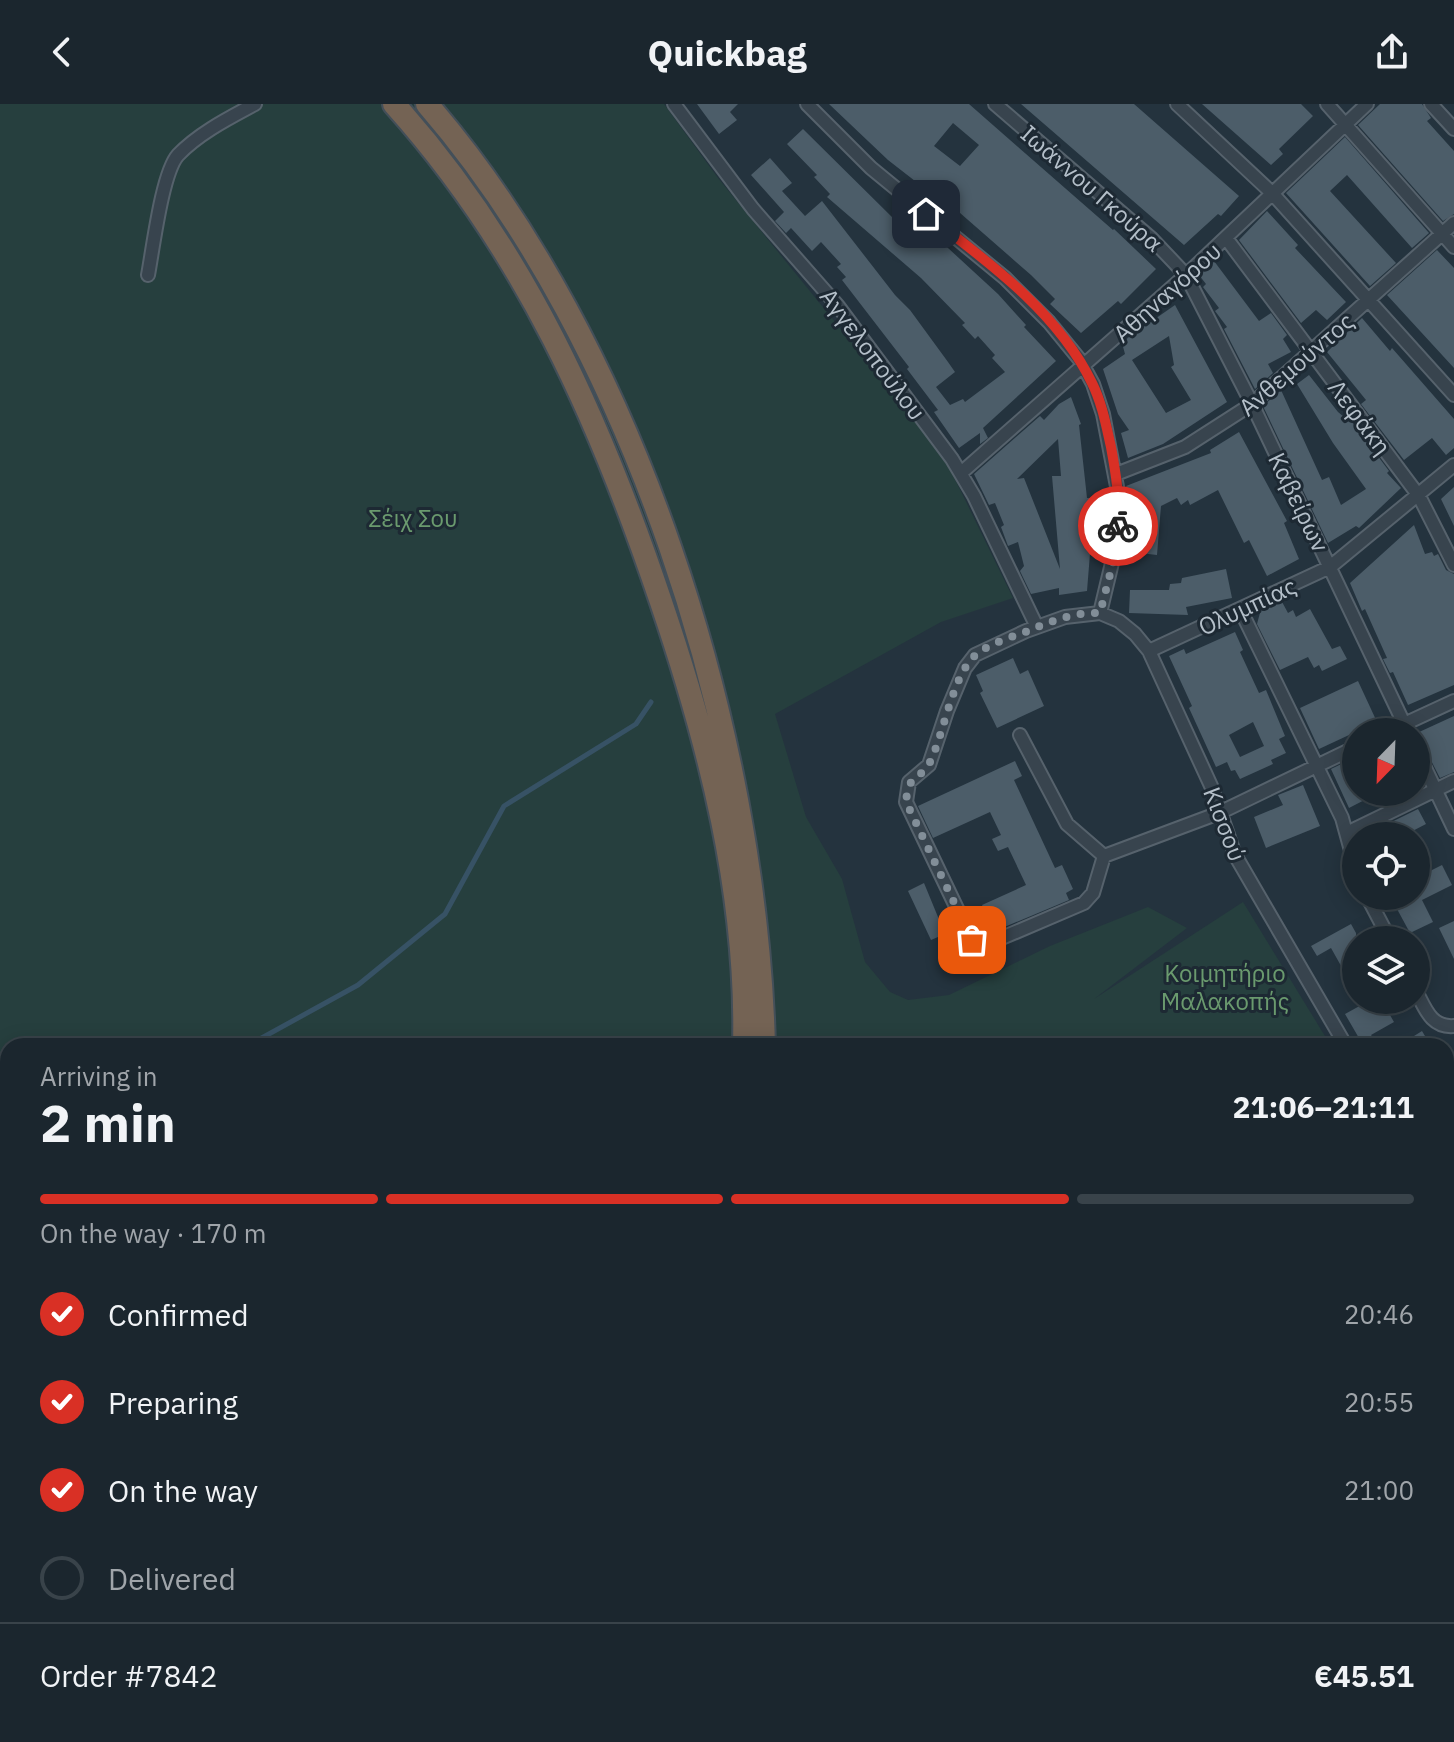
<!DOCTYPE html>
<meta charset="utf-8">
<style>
body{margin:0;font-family:"IBM Plex Sans",sans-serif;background:#28323a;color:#f1f3f6;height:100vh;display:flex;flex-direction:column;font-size:30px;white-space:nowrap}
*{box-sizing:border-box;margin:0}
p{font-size:26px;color:#a0a5aa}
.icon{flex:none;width:44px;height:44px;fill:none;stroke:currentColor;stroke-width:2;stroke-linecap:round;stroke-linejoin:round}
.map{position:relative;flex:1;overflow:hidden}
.details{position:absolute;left:0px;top:934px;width:1454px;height:704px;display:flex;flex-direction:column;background:#1b262e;border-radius:24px 24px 0 0;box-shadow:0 4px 20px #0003,0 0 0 2px #39434a}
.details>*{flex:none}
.needle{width:52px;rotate:203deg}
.buttons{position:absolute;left:1342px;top:614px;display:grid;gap:16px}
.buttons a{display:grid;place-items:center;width:88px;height:88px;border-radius:50%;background:#1b262e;box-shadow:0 4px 20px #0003,0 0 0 2px #39434a;font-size:40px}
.pin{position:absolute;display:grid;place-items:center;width:68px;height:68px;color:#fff;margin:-34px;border-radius:16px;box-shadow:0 4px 12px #0006}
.courier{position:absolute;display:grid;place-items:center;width:80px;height:80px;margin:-40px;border:6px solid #d93025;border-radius:50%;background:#fff;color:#222;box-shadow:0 2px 10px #0007}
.overview em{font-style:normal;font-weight:700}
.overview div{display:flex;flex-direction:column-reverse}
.overview{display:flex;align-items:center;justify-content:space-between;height:136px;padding:0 40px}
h1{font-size:52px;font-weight:700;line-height:60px}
.bar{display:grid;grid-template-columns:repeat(4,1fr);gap:12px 8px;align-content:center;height:96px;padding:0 40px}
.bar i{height:10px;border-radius:6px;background:#39434a}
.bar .current{background:#d93025}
.bar p{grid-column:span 4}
.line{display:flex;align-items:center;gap:20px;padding:0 40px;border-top:2px solid #39434a}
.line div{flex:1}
ol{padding:0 40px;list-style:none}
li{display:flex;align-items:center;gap:24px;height:88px}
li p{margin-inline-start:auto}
li .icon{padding:8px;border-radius:50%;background:#d93025;color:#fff;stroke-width:4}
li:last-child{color:#a0a5aa}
li i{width:44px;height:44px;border:4px solid #39434a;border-radius:50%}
header{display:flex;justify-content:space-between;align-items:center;height:104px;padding:0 40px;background:#1b262e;font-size:36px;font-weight:700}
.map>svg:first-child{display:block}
.green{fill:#263f3e}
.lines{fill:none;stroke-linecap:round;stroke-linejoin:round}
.stream{stroke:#375265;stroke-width:5}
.river{stroke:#375265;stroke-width:28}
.building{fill:#4c5d69;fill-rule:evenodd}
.street-casing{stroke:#56626c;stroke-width:16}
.secondary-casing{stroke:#56626c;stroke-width:22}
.highway-casing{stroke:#434f59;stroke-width:26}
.street{stroke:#38444e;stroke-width:12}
.secondary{stroke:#465461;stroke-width:18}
.highway{stroke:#746354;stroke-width:22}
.done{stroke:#828e98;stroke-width:8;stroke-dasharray:0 14.4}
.route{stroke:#d93025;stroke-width:10}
.labels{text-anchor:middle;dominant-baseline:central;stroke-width:6;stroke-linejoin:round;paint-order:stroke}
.street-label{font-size:24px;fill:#b4bfc9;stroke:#1d2933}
.park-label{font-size:24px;fill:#6a9a6e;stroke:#1d2933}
</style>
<header><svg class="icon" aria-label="back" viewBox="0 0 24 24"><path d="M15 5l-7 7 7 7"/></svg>Quickbag<svg class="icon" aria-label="share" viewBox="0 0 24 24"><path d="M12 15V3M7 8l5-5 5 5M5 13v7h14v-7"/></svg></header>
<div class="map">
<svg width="1454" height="1638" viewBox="0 0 1454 1638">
<rect width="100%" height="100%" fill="#24333e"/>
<path class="green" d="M0 0H664L718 74 913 314 950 365 1013 494 941 518 775 610 806 713 842 775 865 858 890 888 908 896 949 891 1050 842 1148 803 1187 824 1094 895 1243 798 1331 942H8V1630H1122L1120 1638H0Z
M1454 948V1087L1446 1088V955Z"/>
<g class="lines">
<path class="stream" d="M254 942 258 936 358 881 445 810 504 702 636 620 651 598
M0 1168 8 1154"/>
<path class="river" d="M1446 1008 1454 991
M995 1638 1003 1630"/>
</g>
<path class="building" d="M697 0H738L730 8 737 16 719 30Z
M829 0H969L1113 126 1114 125 1156 165 1121 200 1118 197 1081 229 1050 200 1055 195 1031 171 936 88 933 91 888 56ZM953 19 979 41 960 62 934 42Z
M1021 0H1134L1239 92 1221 112 1218 110 1184 141Z
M1202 0H1301L1313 12 1279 45 1283 50 1271 61Z
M1380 0H1422L1431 14 1427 17 1454 47V110L1443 117 1358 21Z
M803 25 894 115 902 108 914 120 918 118 948 144 998 190 1026 221 1024 223 1056 257 983 324 988 334 980 340V329L959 344 934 308 938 306 907 265 909 263 842 176 846 173 837 163 841 160 821 138 812 147 791 124 786 129 775 117 784 108 751 71 770 54 792 79 782 87 805 112 822 97 895 191 910 206 948 258 955 268 936 283 950 301 963 295 965 298 1005 268 992 254 995 251 978 232 975 235 962 221 965 219 921 174 827 93 830 90 814 73 817 71 787 40Z
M1345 33 1429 129 1412 144 1347 71 1330 87 1396 159 1370 182 1286 89Z
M1267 107 1298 141 1295 144 1346 198 1327 216 1316 206 1301 219 1239 136Z
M1437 146 1454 164V264L1387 191Z
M1214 157 1259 217 1271 209 1287 231 1283 235 1291 248 1268 260 1273 269 1255 285 1224 225 1227 223 1215 207 1219 204 1203 183 1206 180 1199 171Z
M1175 201 1227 298 1163 340 1128 354 1121 329 1129 326 1118 310 1103 265 1125 250 1122 239 1129 233ZM1169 232 1174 261 1171 263 1191 296 1166 309 1132 256Z
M1362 214 1390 247 1392 244 1454 315V344L1446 351 1432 334 1404 356 1361 300 1366 296 1327 248Z
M1309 271 1338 308 1344 313 1347 311 1389 367 1387 369 1401 384 1359 424 1356 422 1328 439 1263 302 1281 286 1322 376 1329 373 1341 401 1366 385 1333 339 1297 280Z
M1071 293 1081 320 1079 321 1087 394H1096V437H1091L1087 487 1059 491V484L1031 490 1020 467 1024 462 1018 438 1008 442 1001 423 1004 421 995 399 989 401 974 370 1040 312 1044 316 1059 300ZM1058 335 1061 372H1052L1060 465 1024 374 1017 375Z
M1239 328 1287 417 1284 419 1299 455 1267 472 1249 436 1244 439 1218 386 1190 401 1188 396 1181 401 1177 394 1161 402 1157 451 1131 448 1135 399 1126 382 1211 349 1210 346Z
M1454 383V422L1441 395Z
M1414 421 1425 450 1432 448 1434 452 1438 450 1446 466 1454 470V581L1408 601 1393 568 1390 569 1383 555 1387 554 1365 505 1362 507 1350 479Z
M1226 465 1232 494 1186 503 1188 511 1129 509 1130 486H1169L1170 480 1181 479 1182 474Z
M1281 496 1288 509 1293 506 1296 513 1310 505 1332 545 1340 542 1347 555 1322 567 1319 561 1314 564 1308 553 1280 566 1257 520 1261 505Z
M1235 528 1243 546 1240 548 1259 589 1266 586 1285 632 1279 635 1286 649 1271 656 1273 660 1240 675 1235 666 1231 667 1227 658 1216 663 1189 604 1192 602 1169 552 1184 545 1186 550ZM1253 618 1264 642 1240 653 1229 631Z
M1013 554 1020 570 1028 566 1044 602 997 624 980 589 983 587 976 571Z
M1358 577 1377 618 1319 645 1300 604Z
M1454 612V668L1440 674 1417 629Z
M1356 653V688H1380L1349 704 1331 665Z
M1015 657 1022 672 1014 676 1055 764 1062 761 1073 785 1066 789 1069 796 995 827 982 801 1026 781 1008 743 998 747 992 735 1001 731 990 708 933 734 918 702Z
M1303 681 1320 722 1266 744 1254 713 1283 701 1278 691Z
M1418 705 1426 720 1403 732H1363Z
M1416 754 1424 770 1442 761 1452 781 1422 796 1433 818 1410 829 1390 792H1416Z
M924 779 945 830 931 836 908 787Z
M1454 817V855L1439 824Z
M1351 820 1356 829V863L1345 869 1331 844 1317 852 1311 842Z
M1382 897 1394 918 1371 931 1374 935 1363 941 1345 910 1365 899 1368 904Z
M1422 927 1431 942H1398Z"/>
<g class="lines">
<defs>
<path id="street" d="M674 0 753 105 838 202 952 355 974 392 1037 523
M807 0 871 64 1005 174 1049 218 1080 256 1093 280 1103 310 1119 393 1117 438 1100 509
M995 0 1151 134 1186 171 1252 300 1408 628
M1177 0 1272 89 1454 291
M1327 0 1454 143
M1431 0 1454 25
M1226 134 1419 392 1454 461
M148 171C153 145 162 69 178 51 199 29 229 14 255 0
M961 369 1186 171 1367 0
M1116 370 1185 343 1252 300 1454 119
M1240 505 1342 714 1356 765
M1149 547 1330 463 1454 361
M1387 628 1454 597
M1020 631 1067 720 1104 752 1219 709 1356 643
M1416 645 1454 725
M1347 729 1454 677
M1104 752 1093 789 1084 799 983 842 972 836 906 698 909 678 929 661 947 607 965 564 975 551 1026 527 1065 513 1100 509 1119 517 1135 530 1149 547 1212 684 1235 751 1346 942
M1367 792 1390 836
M1416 887C1425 904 1431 924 1454 922
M1446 1144 1449 1141
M1446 1248 1454 1258
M1446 1271 1454 1265
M1446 1389 1454 1382
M1446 1421 1454 1430
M1446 1500 1454 1493
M1446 1596 1454 1607
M1351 1630 1357 1638
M1153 1635 1158 1630
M1136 1638 1143 1630
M1278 1638 1287 1630"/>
<path id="secondary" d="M1437 1638 1454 1624"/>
<path id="highway" d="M394 0C525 146 599 314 661 498 709 640 748 791 744 942
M427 0C634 239 756 629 764 942
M629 1638 630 1630
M655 1638 657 1630"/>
</defs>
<use href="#street" class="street-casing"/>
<use href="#secondary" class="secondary-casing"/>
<use href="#highway" class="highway-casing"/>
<use href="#street" class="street"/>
<use href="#secondary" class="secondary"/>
<use href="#highway" class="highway"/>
</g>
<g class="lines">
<path class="done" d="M972 836 906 698C909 666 920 678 930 658 944 630 953 568 977 550 991 539 1012 533 1028 527 1051 517 1075 508 1100 509L1115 451 1118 422"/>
<path class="route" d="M926 110C987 157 1058 208 1092 279 1102 299 1106 321 1111 343 1116 370 1120 395 1118 422"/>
</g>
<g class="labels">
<g class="street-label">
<text transform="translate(1092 84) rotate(41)">Ιωάννου Γκούρα</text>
<text transform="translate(1167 188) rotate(-42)">Αθηναγόρου</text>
<text transform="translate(873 250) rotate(53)">Αγγελοπούλου</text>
<text transform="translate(1296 260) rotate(-41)">Ανθεμούντος</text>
<text transform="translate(1360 313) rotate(53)">Λεφάκη</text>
<text transform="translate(1299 398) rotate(64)">Καβείρων</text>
<text transform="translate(1247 502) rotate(-25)">Ολυμπίας</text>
<text transform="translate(1225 720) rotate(69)">Κισσού</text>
</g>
<g class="park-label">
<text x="413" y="414">Σέιχ Σου</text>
<text x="1225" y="869">Κοιμητήριο<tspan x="1225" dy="28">Μαλακοπής</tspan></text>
</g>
</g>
</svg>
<div class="buttons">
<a><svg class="needle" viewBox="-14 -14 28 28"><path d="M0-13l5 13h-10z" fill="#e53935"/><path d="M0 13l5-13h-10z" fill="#a0a5aa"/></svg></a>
<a><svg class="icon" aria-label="locate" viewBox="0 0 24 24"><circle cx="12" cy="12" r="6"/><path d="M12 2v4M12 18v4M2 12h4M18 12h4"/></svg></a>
<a><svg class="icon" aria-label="layers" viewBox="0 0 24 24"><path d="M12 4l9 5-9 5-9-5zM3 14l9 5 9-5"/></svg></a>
</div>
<div class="pin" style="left:972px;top:836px;background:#ea580c"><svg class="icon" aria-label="bag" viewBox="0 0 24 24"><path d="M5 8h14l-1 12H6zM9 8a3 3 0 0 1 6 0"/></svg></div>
<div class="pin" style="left:926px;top:110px;background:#1f2937"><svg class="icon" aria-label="home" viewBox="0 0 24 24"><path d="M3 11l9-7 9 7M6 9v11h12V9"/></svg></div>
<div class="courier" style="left:1118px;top:422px"><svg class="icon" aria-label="bike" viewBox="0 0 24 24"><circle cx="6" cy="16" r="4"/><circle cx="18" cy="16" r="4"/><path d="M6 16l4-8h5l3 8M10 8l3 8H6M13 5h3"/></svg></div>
<section class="details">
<div class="overview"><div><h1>2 min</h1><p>Arriving in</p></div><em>21:06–21:11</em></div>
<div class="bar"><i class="current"></i><i class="current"></i><i class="current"></i><i></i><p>On the way · 170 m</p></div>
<ol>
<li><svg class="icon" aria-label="check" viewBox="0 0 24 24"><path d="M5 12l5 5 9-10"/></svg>Confirmed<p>20:46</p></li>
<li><svg class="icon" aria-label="check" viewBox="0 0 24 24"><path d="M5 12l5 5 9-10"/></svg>Preparing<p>20:55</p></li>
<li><svg class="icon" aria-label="check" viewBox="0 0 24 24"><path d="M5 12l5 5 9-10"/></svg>On the way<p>21:00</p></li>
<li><i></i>Delivered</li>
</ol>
<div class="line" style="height:104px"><div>Order #7842</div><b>€45.51</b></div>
</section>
</div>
